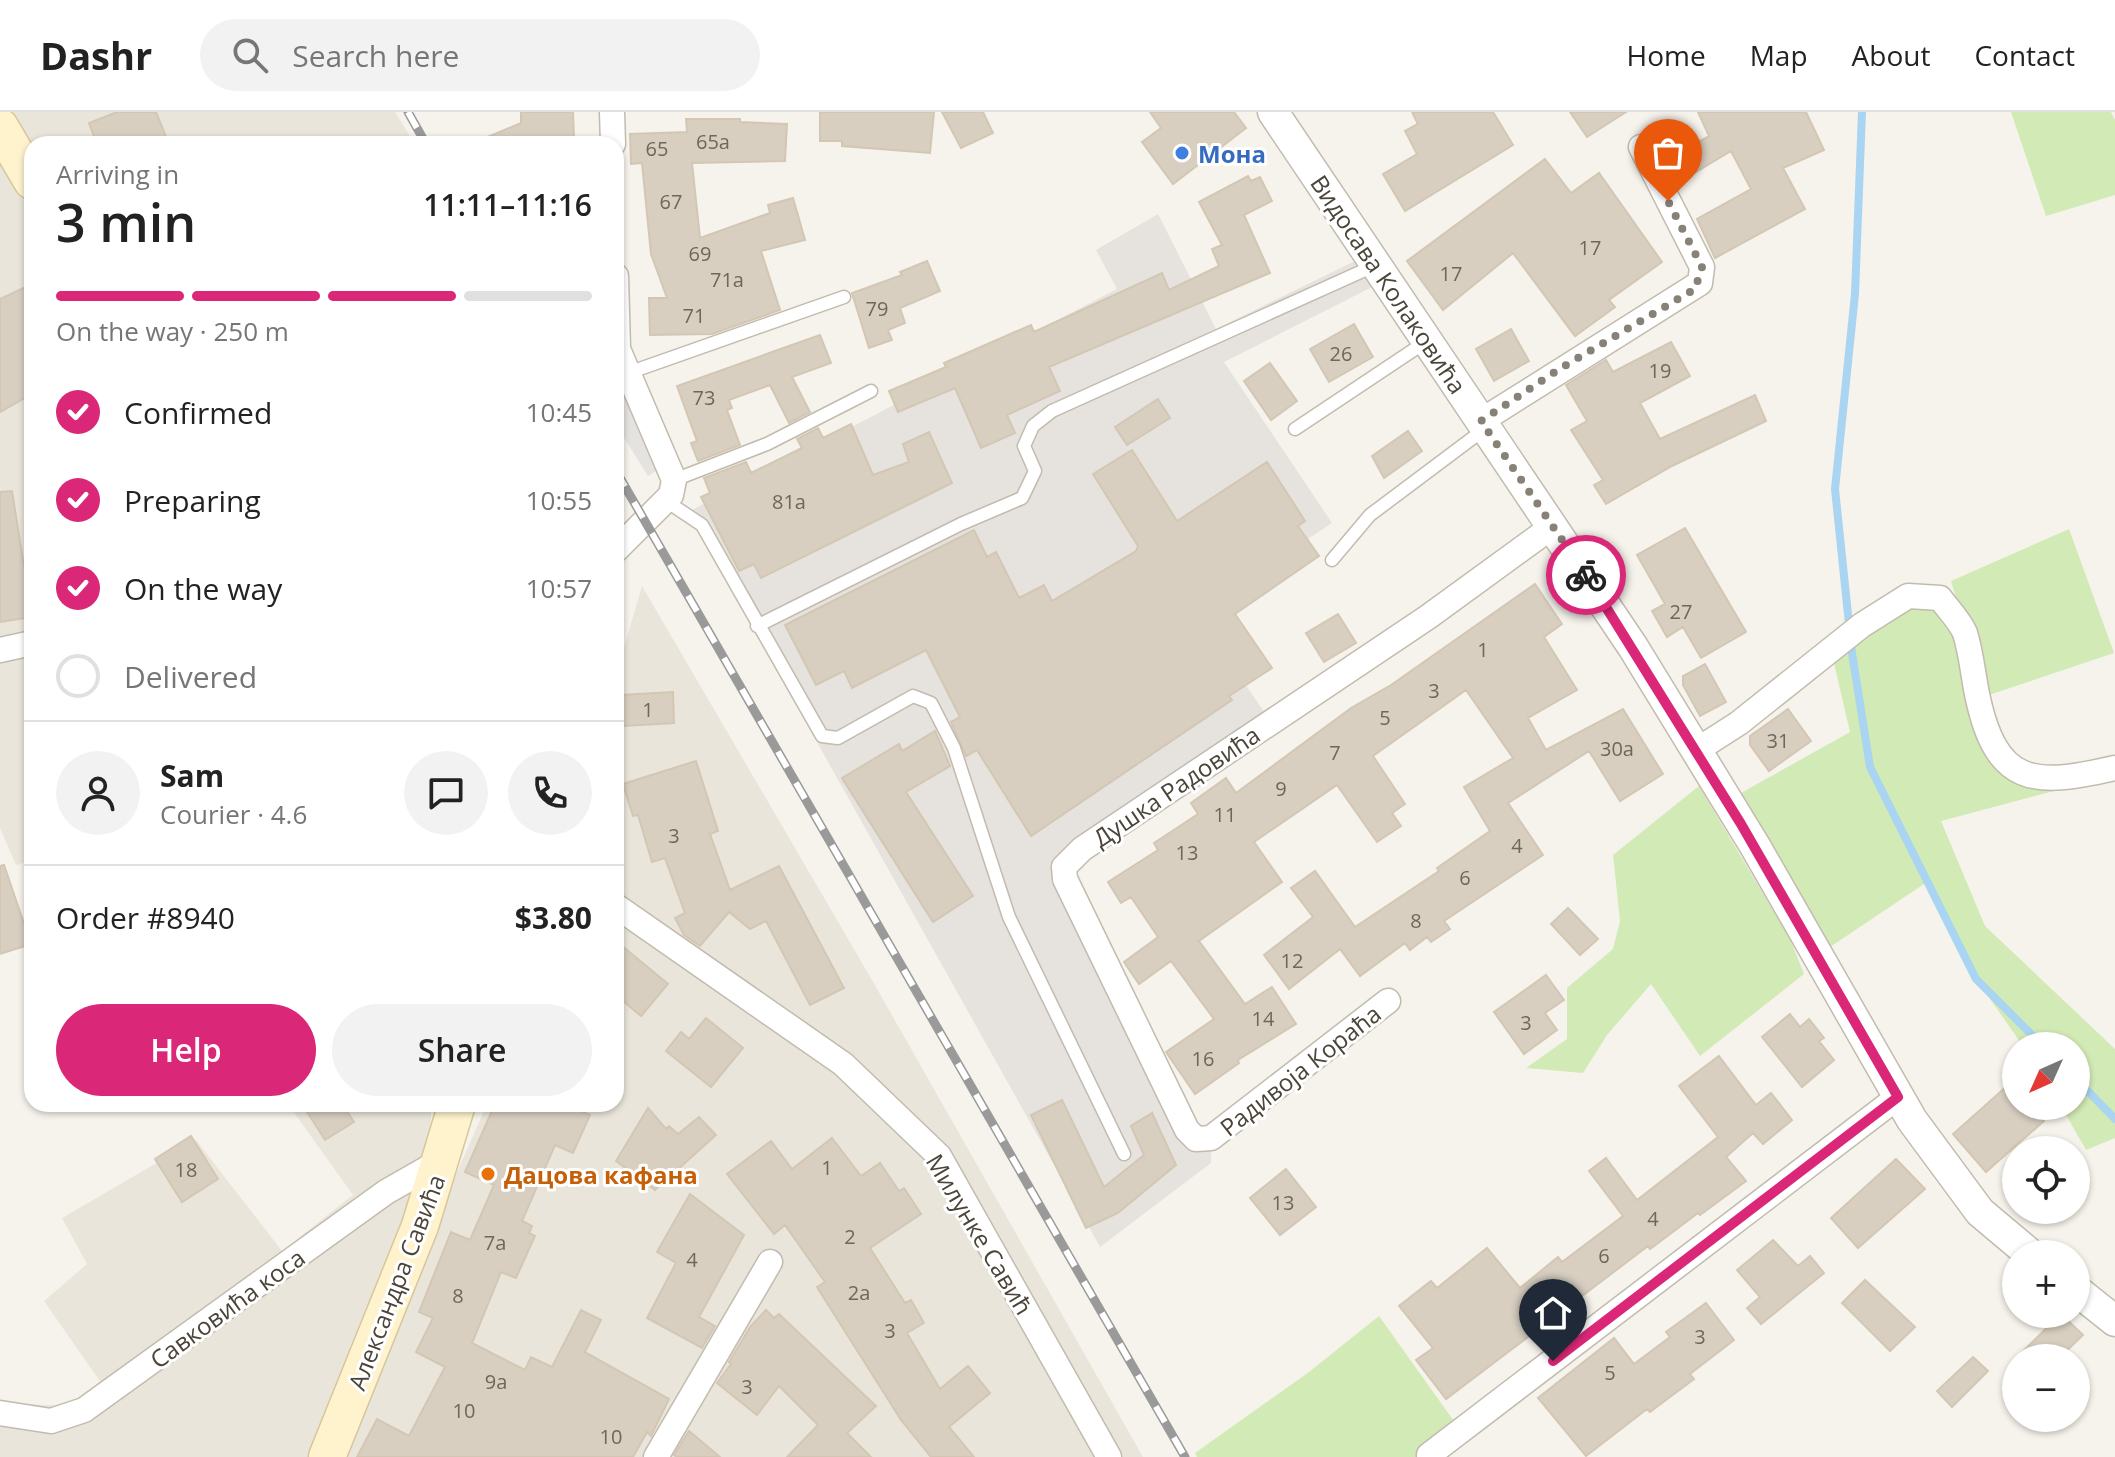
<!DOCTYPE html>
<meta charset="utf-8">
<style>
body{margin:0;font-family:"Open Sans",sans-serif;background:#f2f2f2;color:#222;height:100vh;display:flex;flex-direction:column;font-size:30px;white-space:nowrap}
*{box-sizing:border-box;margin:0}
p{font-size:26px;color:#767676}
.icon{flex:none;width:44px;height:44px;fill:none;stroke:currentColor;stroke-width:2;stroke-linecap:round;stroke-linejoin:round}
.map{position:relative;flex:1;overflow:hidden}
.details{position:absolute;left:24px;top:24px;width:600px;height:976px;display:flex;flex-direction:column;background:#fff;border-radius:24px;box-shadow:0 2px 6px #0004}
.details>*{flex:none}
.needle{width:52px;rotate:225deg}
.tools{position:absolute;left:2002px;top:920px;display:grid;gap:16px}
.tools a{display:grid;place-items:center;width:88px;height:88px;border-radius:50%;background:#fff;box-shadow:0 2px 6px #0004;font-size:40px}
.pin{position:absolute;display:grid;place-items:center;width:68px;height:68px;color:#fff;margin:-82px -34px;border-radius:50% 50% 50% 0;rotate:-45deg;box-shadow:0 0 8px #0007}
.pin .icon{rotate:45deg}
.courier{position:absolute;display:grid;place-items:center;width:80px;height:80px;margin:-40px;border:6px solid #db2777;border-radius:50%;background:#fff;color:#222;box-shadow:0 2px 10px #0007}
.headline em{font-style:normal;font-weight:600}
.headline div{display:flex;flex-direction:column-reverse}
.headline{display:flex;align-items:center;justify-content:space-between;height:136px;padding:0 32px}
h1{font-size:52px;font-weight:600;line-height:60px}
.bar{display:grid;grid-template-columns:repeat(4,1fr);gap:12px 8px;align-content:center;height:96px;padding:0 32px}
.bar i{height:10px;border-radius:6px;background:#e0e0e0}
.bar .on{background:#db2777}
.bar p{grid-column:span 4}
.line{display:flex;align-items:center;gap:20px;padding:0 32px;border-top:2px solid #e0e0e0}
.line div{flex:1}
.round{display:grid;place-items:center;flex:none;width:84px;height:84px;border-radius:42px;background:#f2f2f2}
ol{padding:0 32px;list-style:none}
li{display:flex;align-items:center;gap:24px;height:88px}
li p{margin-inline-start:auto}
li .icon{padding:8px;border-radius:50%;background:#db2777;color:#fff;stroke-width:4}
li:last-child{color:#767676}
li i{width:44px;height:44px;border:4px solid #e0e0e0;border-radius:50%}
.action{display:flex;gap:16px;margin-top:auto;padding:16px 32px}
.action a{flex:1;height:92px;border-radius:48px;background:#db2777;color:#fff;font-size:32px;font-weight:600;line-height:92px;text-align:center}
.action a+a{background:#f2f2f2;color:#222}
header{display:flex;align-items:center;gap:48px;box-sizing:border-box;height:112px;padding:0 40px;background:#fff;border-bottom:2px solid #e0e0e0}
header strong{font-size:38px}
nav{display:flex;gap:44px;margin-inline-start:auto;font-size:28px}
.search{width:560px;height:72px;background:#f2f2f2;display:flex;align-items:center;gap:20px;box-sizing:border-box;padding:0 28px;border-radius:44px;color:#767676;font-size:30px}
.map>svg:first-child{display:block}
.residential{fill:#eae5da}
.industrial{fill:#e6e2dd}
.green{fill:#d2eab5}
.parking{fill:#e5e3e0}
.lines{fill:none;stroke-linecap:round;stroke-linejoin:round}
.stream{stroke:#a9d4f2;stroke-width:8}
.building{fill:#d8cfc1;stroke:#d3c7b4;stroke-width:2}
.service-casing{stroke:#c2bbae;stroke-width:15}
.minor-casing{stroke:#c2bbae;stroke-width:27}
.tertiary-casing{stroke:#c2bbae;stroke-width:33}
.secondary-casing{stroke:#d6c79b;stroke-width:39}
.service{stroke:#fff;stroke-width:12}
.minor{stroke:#fff;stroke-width:24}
.tertiary{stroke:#fff;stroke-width:30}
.secondary{stroke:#fff3cd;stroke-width:36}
.rail-casing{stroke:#9a9a9a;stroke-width:9}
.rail{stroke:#fff;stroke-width:6;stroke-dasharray:18;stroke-linecap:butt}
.done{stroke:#878178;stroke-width:8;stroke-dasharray:0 14.4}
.route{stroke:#db2777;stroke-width:10}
.shop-dot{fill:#3f7fe0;stroke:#fff;stroke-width:3}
.food-dot{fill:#e8710a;stroke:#fff;stroke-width:3}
.labels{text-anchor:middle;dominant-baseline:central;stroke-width:6;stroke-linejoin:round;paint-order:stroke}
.number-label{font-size:20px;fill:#6e675b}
.shop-label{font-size:24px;font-weight:bold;fill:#366cbe;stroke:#fff;text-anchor:start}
.street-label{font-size:24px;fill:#4b4439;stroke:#fff}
.food-label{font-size:24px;font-weight:bold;fill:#c56008;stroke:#fff;text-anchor:start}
</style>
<header>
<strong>Dashr</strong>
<div class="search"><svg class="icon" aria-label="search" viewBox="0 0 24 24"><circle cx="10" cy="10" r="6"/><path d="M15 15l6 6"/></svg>Search here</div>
<nav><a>Home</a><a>Map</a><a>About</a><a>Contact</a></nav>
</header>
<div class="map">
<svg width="2115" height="1345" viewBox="0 0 2115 1345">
<rect width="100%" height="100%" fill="#f6f3ec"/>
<path class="residential" d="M0 0H395L415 32H32V749L16 753 0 716Z
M616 366 625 381 616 491Z
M642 474 872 868 1143 1345H332L487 992H616V563Z
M288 992H431V1040L313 1345H0V1291L71 1294 104 1275 44 1189 87 1152 62 1106 196 1028 282 1139 353 1083Z"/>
<path class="industrial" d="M1158 102 1216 217 1357 148 1374 174 1224 250 1332 411 1197 501 1271 610 1065 767 1187 1018 1211 1026V1051L1100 1135 688 400 1117 177 1096 138Z"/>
<path class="green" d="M2011 0H2111L2115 8V83L2046 104Z
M2069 417 2114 541 1986 584 1951 469Z
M1918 495 1937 499 1954 523 1995 654 2069 675 1941 709 1985 814 2115 937V1026L2086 1038 2061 994H2076V934H2023L1976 867 1927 770 1830 835 1741 681 1850 620 1834 551 1886 508Z
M1699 674 1790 827 1804 862 1700 944 1651 872 1607 923 1583 961 1526 956 1567 927V876L1613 837 1620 809 1613 743Z
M1379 1204 1456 1312 1424 1345H1197L1195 1341 1309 1260Z"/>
<path class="parking" d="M616 252 661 356 648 364 616 313Z"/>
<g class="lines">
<path class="stream" d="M1862 0 1855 182 1835 377 1852 541 1870 655 1976 867 2043 934
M2076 967 2115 1007"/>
</g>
<path class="building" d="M117 0H156L169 32H97L89 11Z
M521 0H573L574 27 554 28 551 32H471L521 11Z
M820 0H934L930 41 842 34V29H820Z
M942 0H983L993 21 961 36Z
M1150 0H1234L1246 16 1173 72 1142 30 1161 16Z
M1412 0H1493L1513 33 1405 99 1383 62 1417 42 1405 19 1418 12Z
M1570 0H1626L1587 25Z
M1698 0H1806L1824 38 1783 56 1805 97 1715 146 1697 107 1751 77 1731 39 1676 72 1665 49 1709 24Z
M686 7H740V10L787 12 785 49 692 51 700 126 770 101 768 93 793 86 805 128 761 139 780 198 712 222 650 223 649 186H667L651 142 642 51 631 52 630 22 687 20Z
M1545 47 1571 81 1599 61 1662 150 1609 188 1615 195 1575 224 1513 141 1443 198 1407 149Z
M1248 64 1251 69 1260 65 1272 89 1244 103 1270 161 1049 255 1060 279 1007 303 1015 321 981 336 955 276 898 300 889 279 946 255 944 251 1031 213 1034 220 1162 161 1169 178 1219 154 1212 137 1222 133 1199 90Z
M927 149 940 179 900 196 905 211 888 218 892 228 869 236 852 181 902 163 900 160Z
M32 172V282L0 300V187Z
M1354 212 1373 245 1329 270 1310 237Z
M1511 217 1529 249 1494 269 1476 237Z
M820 223 831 251 792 265 810 300 789 311 770 273 729 288 732 296 727 298 740 333 698 349 691 331 697 329 677 274Z
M1671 230 1690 264 1640 291 1660 327 1755 283 1766 309 1672 354 1606 392 1594 373 1603 368 1571 318 1587 309 1566 273 1606 248 1613 260Z
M1270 251 1297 289 1271 308 1244 269Z
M1158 287 1170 306 1127 333 1115 315Z
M851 312 873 363 909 350 903 332 929 320 952 371 761 466 754 452 739 459 701 385 710 381 704 366 746 350 751 361 802 336 797 327 818 316 823 326Z
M1408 319 1422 339 1384 366 1372 344Z
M1132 338 1177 409 1267 350 1305 409 1298 414 1319 444 1235 502 1272 556 1229 584 1232 588 1031 724 977 638 966 644 951 610 960 605 926 538 852 576 844 559 816 573 785 513 974 418 987 445 996 440 1019 486 1044 473 1052 489 1136 439 1138 434 1093 362Z
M12 379 32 505 0 510V380Z
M1685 416 1746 520 1701 546 1683 515 1667 525 1652 499 1665 492 1637 443Z
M1535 472 1562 512 1544 525 1577 578 1528 606 1546 638 1623 597 1663 662 1620 689 1589 639 1508 691 1543 743 1444 809 1450 817 1431 830 1427 825 1410 838 1405 831 1360 864 1340 837 1289 877 1264 843 1313 805 1291 776 1315 759 1355 815 1439 759 1437 756 1490 719 1464 675 1513 646 1466 578 1373 644 1405 692 1392 701 1401 714 1377 730 1337 673 1254 730 1282 770 1199 829 1245 892 1272 875 1296 912 1238 948 1239 951 1195 982 1166 940 1214 907 1171 849 1139 872 1124 850 1158 825 1131 785 1121 791 1108 770 1158 738 1154 731 1198 702 1191 691 1226 666 1236 681 1351 596 1391 573Z
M1338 502 1356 531 1324 550 1306 521Z
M1705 552 1726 590 1700 604 1683 573V564Z
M673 580 674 611 623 614 621 583Z
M1788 597 1811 629 1769 659 1750 633V624Z
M935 619 950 654 906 680 973 784 933 810 842 666 899 632 902 639Z
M696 649 718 719 710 722 730 778 779 754 844 876 810 893 766 809 750 817 729 800 700 834 684 823 675 806 685 801 665 746 652 750 638 703 633 704 623 672Z
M4 753 31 832 0 842V754Z
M1568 796 1598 827 1580 843 1551 812Z
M616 829 668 872 641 904 616 883Z
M1546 863 1564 888 1545 901 1557 918 1524 942 1494 900Z
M1790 902 1800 915 1809 907 1824 926 1819 929 1834 948 1802 975 1762 925Z
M706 906 743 936 711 975 666 939 681 920 689 927Z
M1719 944 1756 993 1771 981 1792 1008 1763 1032 1753 1021 1726 1045 1746 1069 1700 1103 1698 1101 1650 1137 1648 1134 1446 1287 1416 1248 1433 1236 1399 1194 1431 1169 1437 1176 1487 1136 1520 1176 1558 1145 1562 1150 1623 1104 1589 1059 1606 1046 1637 1088 1718 1025 1679 974Z
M2016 966V994H2031L2044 1009 1986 1060 1953 1022Z
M1062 988 1104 1075 1144 1043 1131 1014 1152 1001 1176 1053 1118 1101 1086 1116 1031 1003Z
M302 992H342L354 1010 325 1028Z
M495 992H565L590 1003 573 1041 555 1033 522 1109 532 1114 529 1121 535 1124 516 1166 501 1160 472 1231 525 1258 531 1245 552 1255 581 1198 601 1208 585 1240 669 1287 651 1324 647 1320 633 1345H357L377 1307 409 1324 445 1255 416 1240 433 1206 419 1200 451 1120 470 1128 494 1073 465 1060Z
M648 996 666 1017 669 1014 678 1022 699 1005 716 1023 655 1078 616 1049Z
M191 1024 218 1067 182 1090 155 1047Z
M832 1026 861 1064 880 1051 899 1079 904 1076 921 1102 870 1136 905 1191 911 1188 924 1211 907 1221 940 1277 968 1254 990 1281 949 1315 974 1345H931L901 1308 817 1175 825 1170 785 1113 774 1122 727 1062 771 1029 792 1057Z
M1896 1047 1925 1077 1858 1136 1831 1106Z
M1286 1057 1316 1095 1280 1123 1250 1086Z
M690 1082 744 1123 699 1205 715 1214 702 1236 647 1206 676 1151 657 1140Z
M1773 1128 1798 1154 1810 1144 1824 1161 1761 1212 1747 1196 1760 1185 1737 1158Z
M1865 1168 1915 1215 1890 1239 1842 1191Z
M1706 1191 1734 1228 1690 1262 1694 1267 1650 1300 1647 1297 1586 1344 1538 1286 1614 1226 1634 1252 1670 1225 1666 1220Z
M766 1198 774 1206 779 1202 876 1294 847 1321 871 1345H787L818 1313 779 1274 757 1303 717 1271 731 1252 729 1250 750 1215Z
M2061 1202 2083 1223 2059 1246H2016Z
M1973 1245 1988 1259 1952 1295 1937 1279Z
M689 1319 720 1345H677L674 1343Z"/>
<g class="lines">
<defs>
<path id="service" d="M628 261 844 185
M1295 317 1427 229
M674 368 767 332 871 279
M666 389 702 413 822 624 838 626 913 584 931 591 954 636 1009 805 1124 1042
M1332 448 1370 403 1486 316
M757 514 961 412 1022 386 1035 359 1024 334 1033 314 1052 299 1376 153"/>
<path id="minor" d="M612 0 613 32
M616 164 618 237 674 368 671 383 616 438
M1481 309 1700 171 1702 155 1641 35
M0 538 32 531
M1697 638 1739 611 1862 513 1908 484 1940 486C1948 497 1960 509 1965 521 1971 540 1973 562 1977 582 1996 674 2033 675 2115 656
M616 794 843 952 939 1044 1109 1345
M1388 889 1211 1026 1196 1027 1187 1018 1065 767 1064 755 1082 737 1428 505 1553 414
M0 1301 51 1309 84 1298 386 1080 442 1048
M1429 1343 1898 985
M656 1345 770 1150"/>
<path id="tertiary" d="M1273 0 1633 535 1755 734 1912 1008 1980 1100 2030 1142
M2076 1178 2115 1209"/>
<path id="secondary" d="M0 15 32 69
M327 1345 420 1114 457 992"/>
</defs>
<use href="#service" class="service-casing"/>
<use href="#minor" class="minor-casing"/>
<use href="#tertiary" class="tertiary-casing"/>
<use href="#secondary" class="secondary-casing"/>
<use href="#service" class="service"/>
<use href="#minor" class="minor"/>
<use href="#tertiary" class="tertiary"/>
<use href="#secondary" class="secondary"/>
<defs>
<path id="rail" d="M408 0 426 32
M616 359 1185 1345"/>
</defs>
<use href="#rail" class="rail-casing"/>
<use href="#rail" class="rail"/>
</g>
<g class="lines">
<path class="done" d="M1586 463 1481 309 1561 256 1695 177 1702 155 1668 89"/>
<path class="route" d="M1553 1249 1898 985 1741 712 1586 463"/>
</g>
<circle class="shop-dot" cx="1182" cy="41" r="8"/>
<circle class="food-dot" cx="488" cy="1062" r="8"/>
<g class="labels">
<g class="number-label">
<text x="713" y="29">65a</text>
<text x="657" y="36">65</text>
<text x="671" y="89">67</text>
<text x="1590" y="135">17</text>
<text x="700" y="141">69</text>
<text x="1451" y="161">17</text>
<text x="727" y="167">71a</text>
<text x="877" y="196">79</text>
<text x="694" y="203">71</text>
<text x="1341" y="241">26</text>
<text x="1660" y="258">19</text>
<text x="704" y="285">73</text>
<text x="789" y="389">81a</text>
<text x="1681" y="499">27</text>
<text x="1483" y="537">1</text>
<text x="1434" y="578">3</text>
<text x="648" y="597">1</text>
<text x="1385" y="605">5</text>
<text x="1778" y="628">31</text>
<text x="1617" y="636">30a</text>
<text x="1335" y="640">7</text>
<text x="1281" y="676">9</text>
<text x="1225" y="702">11</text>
<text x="674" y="723">3</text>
<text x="1517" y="733">4</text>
<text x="1187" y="740">13</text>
<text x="1465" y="765">6</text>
<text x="1416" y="808">8</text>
<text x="1292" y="848">12</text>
<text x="1263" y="906">14</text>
<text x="1526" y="910">3</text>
<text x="1203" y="946">16</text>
<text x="827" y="1055">1</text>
<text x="186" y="1057">18</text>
<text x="1283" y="1090">13</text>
<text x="1653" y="1106">4</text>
<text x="850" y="1124">2</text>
<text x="495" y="1130">7a</text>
<text x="1604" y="1143">6</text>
<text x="692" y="1147">4</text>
<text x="859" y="1180">2a</text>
<text x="458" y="1183">8</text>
<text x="890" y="1218">3</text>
<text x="1700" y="1224">3</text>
<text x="1610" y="1260">5</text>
<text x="496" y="1269">9a</text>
<text x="747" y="1274">3</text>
<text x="464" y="1298">10</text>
<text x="611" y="1324">10</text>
</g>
<g class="shop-label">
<text x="1198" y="41">Мона</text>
</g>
<g class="street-label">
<text transform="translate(1389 172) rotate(56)">Видосава Колаковића</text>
<text transform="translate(1176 674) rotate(-34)">Душка Радовића</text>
<text transform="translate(1300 958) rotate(-38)">Радивоја Кораћа</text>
<text transform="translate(980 1122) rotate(59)">Милунке Савић</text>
<text transform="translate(396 1170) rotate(-69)">Александра Савића</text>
<text transform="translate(227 1196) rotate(-36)">Савковића коса</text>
</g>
<g class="food-label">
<text x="504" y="1062">Дацова кафана</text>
</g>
</g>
</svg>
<div class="tools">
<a><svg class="needle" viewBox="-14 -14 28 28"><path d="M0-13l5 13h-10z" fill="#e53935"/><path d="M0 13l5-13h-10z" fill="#767676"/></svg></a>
<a><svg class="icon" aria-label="locate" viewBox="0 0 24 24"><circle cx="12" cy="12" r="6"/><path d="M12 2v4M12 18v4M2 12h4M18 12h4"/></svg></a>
<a>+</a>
<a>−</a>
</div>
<div class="pin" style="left:1668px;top:89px;background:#ea580c"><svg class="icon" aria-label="bag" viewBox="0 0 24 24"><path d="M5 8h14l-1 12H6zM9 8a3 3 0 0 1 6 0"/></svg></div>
<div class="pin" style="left:1553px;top:1249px;background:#1f2937"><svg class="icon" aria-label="home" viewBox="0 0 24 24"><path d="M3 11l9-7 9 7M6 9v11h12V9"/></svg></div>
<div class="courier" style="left:1586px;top:463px"><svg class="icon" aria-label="bike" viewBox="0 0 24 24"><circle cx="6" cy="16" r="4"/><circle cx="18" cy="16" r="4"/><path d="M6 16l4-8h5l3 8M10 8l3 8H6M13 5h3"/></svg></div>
<section class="details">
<div class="headline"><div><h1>3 min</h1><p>Arriving in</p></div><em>11:11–11:16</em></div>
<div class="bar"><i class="on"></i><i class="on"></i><i class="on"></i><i></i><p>On the way · 250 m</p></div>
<ol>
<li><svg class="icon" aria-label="check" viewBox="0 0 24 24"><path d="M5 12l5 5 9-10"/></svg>Confirmed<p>10:45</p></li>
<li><svg class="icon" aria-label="check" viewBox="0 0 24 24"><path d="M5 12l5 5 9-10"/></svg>Preparing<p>10:55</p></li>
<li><svg class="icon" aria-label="check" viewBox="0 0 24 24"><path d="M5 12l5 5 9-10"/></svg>On the way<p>10:57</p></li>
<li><i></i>Delivered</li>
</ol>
<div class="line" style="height:144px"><a class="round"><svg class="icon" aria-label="person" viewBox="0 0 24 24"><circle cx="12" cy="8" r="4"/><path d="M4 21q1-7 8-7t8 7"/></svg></a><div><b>Sam</b><p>Courier · 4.6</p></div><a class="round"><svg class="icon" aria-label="chat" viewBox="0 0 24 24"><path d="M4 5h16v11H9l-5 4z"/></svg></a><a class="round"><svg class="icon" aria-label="phone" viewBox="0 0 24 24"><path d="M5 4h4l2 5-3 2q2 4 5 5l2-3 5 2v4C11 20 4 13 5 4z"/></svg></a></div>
<div class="line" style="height:104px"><div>Order #8940</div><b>$3.80</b></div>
<div class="action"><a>Help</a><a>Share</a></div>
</section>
</div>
